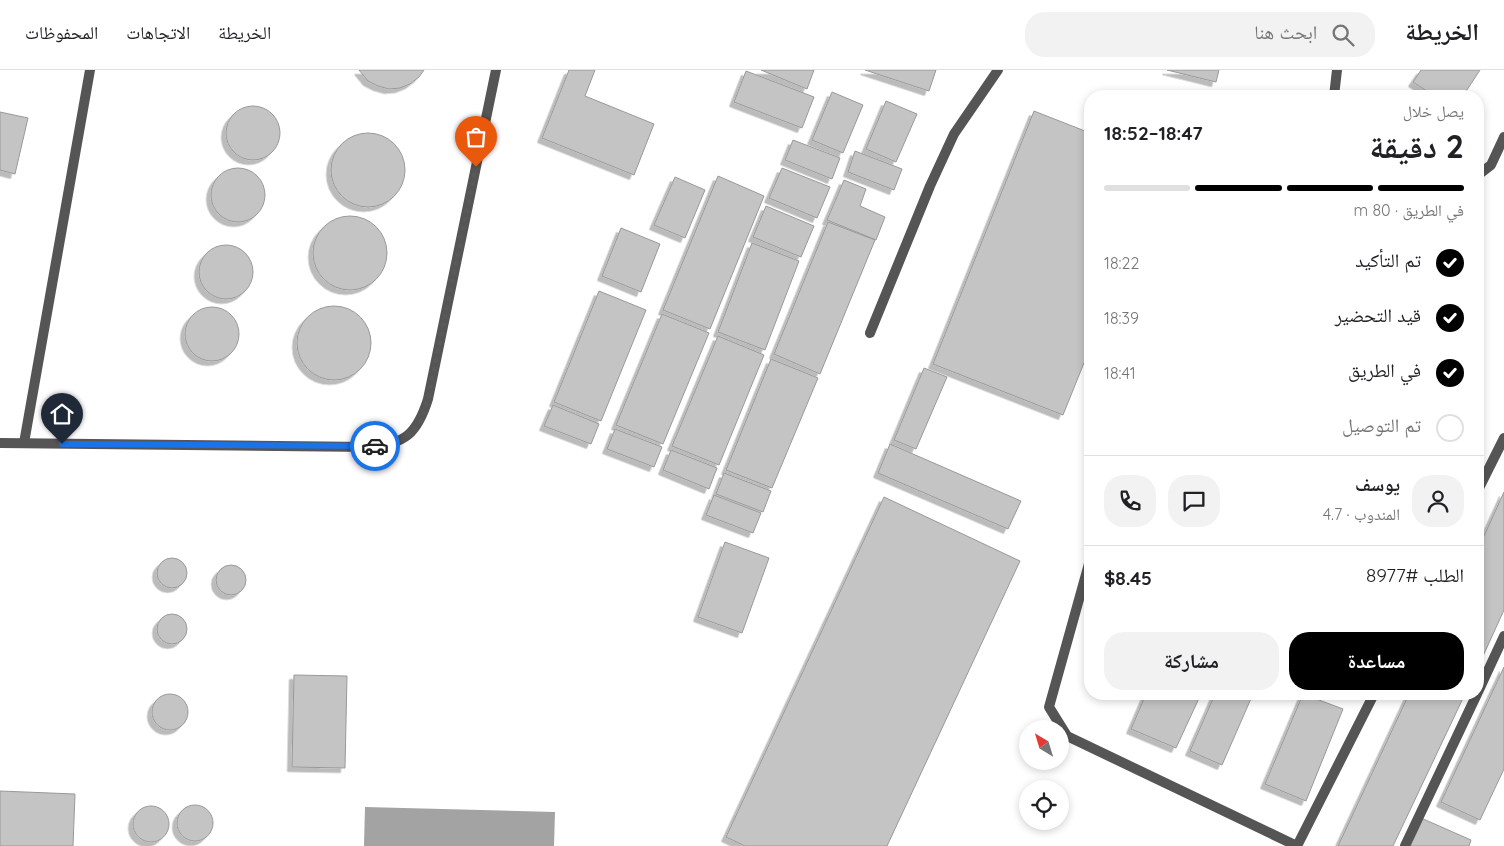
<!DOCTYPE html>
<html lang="ar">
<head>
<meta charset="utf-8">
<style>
	body { margin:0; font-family:Quicksand,"Noto Naskh Arabic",sans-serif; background:#f2f2f2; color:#202124; direction:rtl; height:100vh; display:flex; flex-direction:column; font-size:19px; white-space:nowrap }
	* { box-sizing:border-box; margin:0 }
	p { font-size:16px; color:#757577 }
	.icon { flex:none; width:28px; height:28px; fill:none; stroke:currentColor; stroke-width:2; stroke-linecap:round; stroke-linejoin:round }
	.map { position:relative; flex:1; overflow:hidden; direction:ltr }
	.drawer { position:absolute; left:1084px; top:20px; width:400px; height:610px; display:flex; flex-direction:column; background:#fff; border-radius:20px; box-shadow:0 2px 8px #0003; direction:rtl }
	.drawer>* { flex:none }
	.needle { width:32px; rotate:322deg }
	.buttons { position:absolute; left:1019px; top:650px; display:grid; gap:10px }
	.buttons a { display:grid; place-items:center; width:50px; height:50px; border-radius:50%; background:#fff; box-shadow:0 2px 8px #0003; font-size:25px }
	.pin { position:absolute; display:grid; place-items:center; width:42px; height:42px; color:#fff; margin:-51px -21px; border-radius:50% 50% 50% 0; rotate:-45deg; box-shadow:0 0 5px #0007 }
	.pin .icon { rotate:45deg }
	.courier { position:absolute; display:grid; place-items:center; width:50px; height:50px; margin:-25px; border:4px solid #1a73e8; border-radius:50%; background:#fff; color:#222; box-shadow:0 1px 6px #0007 }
	.head em { font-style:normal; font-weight:800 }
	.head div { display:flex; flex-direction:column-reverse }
	.head { display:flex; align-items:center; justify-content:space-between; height:85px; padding:0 20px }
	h1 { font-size:32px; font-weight:800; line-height:38px }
	.bar { display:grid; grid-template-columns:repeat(4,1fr); gap:8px 5px; align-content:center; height:60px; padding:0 20px }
	.bar i { height:6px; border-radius:4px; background:#e0e0e0 }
	.bar .selected { background:#000 }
	.bar p { grid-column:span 4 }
	.line { display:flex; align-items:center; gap:12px; padding:0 20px; border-top:1px solid #e0e0e0 }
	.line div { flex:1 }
	.round { display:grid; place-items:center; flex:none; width:52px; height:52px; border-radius:20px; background:#f2f2f2 }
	ol { padding:0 20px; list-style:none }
	li { display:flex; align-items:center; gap:15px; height:55px }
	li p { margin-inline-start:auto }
	li .icon { padding:5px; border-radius:50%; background:#000; color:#fff; stroke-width:4 }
	li:last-child { color:#757577 }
	li i { width:28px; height:28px; border:2px solid #e0e0e0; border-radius:50% }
	.primary-button { display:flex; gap:10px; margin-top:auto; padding:10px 20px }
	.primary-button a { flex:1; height:58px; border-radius:20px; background:#000; color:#fff; font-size:20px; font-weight:800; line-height:58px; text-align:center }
	.primary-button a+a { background:#f2f2f2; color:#202124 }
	header { display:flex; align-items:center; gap:30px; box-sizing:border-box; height:70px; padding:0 25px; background:#fff; border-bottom:1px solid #e0e0e0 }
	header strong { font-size:24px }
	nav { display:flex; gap:28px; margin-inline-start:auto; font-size:18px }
	.search { width:350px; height:45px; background:#f2f2f2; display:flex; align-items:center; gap:12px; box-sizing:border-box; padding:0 18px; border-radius:20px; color:#757577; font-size:19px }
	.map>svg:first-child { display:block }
</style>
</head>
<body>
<header>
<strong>الخريطة</strong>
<div class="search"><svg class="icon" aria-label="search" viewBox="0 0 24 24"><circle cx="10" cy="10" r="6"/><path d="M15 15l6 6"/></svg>ابحث هنا</div>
<nav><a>الخريطة</a><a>الاتجاهات</a><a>المحفوظات</a></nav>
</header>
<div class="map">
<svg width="1504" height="776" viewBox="0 0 1504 776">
	<defs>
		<filter id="shadow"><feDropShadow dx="-4.5" dy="4.5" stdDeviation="0" flood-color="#0004"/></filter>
	</defs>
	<rect width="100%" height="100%" fill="#fff"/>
	<path fill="#a3a3a3" d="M 365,737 L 555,742 L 554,776 L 364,776 Z"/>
	<g fill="#c4c4c4" stroke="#999" filter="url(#shadow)">
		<path d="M 359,0 L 424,0 L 419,7 L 410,14 L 400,18 L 389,19 L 378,16 L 368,11 Z"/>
		<path d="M 569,0 L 595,0 L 585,26 L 654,54 L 634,105 L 542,68 Z"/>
		<path d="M 761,0 L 814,0 L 807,19 Z"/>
		<path d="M 865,0 L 936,0 L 929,21 Z"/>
		<path d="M 1167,0 L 1219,0 L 1216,12 Z"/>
		<path d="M 1421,0 L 1480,0 L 1463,26 L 1434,26 L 1413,12 Z"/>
		<path d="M 746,1 L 814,27 L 802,58 L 734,32 Z"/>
		<path d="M 832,22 L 863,35 L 843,83 L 812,70 Z"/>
		<path d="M 886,31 L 917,44 L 896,92 L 866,79 Z"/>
		<circle cx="253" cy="63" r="27"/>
		<path d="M 1034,41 L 1090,63 L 1090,278 L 1063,345 L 933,294 Z"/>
		<path d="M 0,42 L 28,48 L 15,104 L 0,100 Z"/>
		<circle cx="368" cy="100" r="37"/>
		<path d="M 793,70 L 840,88 L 832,109 L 785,90 Z"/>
		<path d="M 855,81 L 902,99 L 894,120 L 848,102 Z"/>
		<circle cx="238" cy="125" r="27"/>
		<path d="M 782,98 L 830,117 L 817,148 L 769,128 Z"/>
		<path d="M 718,106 L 764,126 L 710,259 L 663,240 Z"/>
		<path d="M 675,107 L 705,120 L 685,168 L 654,155 Z"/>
		<path d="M 844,110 L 866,119 L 860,136 L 885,147 L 876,170 L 827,150 Z"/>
		<path d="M 766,136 L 814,156 L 801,187 L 753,167 Z"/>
		<circle cx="350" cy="183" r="37"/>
		<path d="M 828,152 L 875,170 L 820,304 L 774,284 Z"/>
		<path d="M 621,158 L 660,174 L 641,222 L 602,206 Z"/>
		<path d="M 752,173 L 799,191 L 765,280 L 718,262 Z"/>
		<circle cx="226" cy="202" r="27"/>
		<path d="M 599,221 L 646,240 L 601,351 L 554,332 Z"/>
		<circle cx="334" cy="273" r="37"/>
		<circle cx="212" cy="264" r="27"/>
		<path d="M 662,244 L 709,263 L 663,374 L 616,355 Z"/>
		<path d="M 718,266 L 764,285 L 719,395 L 672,376 Z"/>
		<path d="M 771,289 L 818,308 L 772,418 L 726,400 Z"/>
		<path d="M 924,298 L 947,307 L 916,379 L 894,370 Z"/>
		<path d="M 553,335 L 599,354 L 591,374 L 544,356 Z"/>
		<path d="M 615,359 L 662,377 L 654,397 L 607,379 Z"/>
		<path d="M 890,374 L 1021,431 L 1008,459 L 878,403 Z"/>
		<path d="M 671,380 L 717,398 L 709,419 L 663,400 Z"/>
		<path d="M 724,403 L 771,421 L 763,442 L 716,424 Z"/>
		<path d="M 1504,422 L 1504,540 L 1478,597 L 1478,479 Z"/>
		<path d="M 714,425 L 761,443 L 753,463 L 706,445 Z"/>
		<path d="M 884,427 L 1020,491 L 887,776 L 745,776 L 726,767 Z"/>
		<path d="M 725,472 L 769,488 L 742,563 L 698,547 Z"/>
		<circle cx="172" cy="503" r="15"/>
		<circle cx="231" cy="510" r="15"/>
		<circle cx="172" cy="559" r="15"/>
		<path d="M 1504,597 L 1504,699 L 1480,750 L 1441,732 Z"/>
		<path d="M 294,605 L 347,606 L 345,698 L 292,697 Z"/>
		<circle cx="170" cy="642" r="18"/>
		<path d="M 1146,624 L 1201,624 L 1176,678 L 1131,659 Z"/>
		<path d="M 1215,624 L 1253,624 L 1222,695 L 1190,681 Z"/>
		<path d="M 1303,624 L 1343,639 L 1306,731 L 1265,714 Z"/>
		<path d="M 1409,624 L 1465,624 L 1393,776 L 1338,776 Z"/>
		<path d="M 0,721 L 75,724 L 73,776 L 0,776 Z"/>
		<circle cx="195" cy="753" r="18"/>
		<circle cx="151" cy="754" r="18"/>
		<path d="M 1421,748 L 1471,770 L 1469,776 L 1409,776 Z"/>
	</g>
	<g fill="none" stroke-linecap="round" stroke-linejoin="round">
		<g stroke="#555" stroke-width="10">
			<path d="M 1334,26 L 1337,0"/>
			<path d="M 1478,105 L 1491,95 L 1504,67"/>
			<path d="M 870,263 L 930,116 L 954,64 L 998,0"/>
			<path d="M 0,373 L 369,377 C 405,374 417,364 428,329 L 496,0"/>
			<path d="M 24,373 L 90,0"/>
			<path d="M 1478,420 L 1504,368"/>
			<path d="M 1090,490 L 1049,637 L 1067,666 L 1297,776"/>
			<path d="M 1478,622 L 1504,566"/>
			<path d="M 1297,776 L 1374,624"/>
			<path d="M 1405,776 L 1477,624"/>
		</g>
	</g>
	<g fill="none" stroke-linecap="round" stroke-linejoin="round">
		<path stroke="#595959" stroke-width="5" stroke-dasharray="0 9" d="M 375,376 C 393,375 412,367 422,349 C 425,343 426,335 428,329 L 476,97"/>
		<path stroke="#1a73e8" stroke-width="6" d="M 62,374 L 375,376"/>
	</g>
</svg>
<div class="buttons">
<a><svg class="needle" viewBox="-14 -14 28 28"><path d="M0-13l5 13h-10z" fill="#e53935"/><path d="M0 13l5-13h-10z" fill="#757577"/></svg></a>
<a><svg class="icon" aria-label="locate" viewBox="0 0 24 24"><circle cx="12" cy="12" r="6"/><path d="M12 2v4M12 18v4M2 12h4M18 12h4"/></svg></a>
</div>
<div class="pin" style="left:476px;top:97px;background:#ea580c"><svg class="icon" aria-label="bag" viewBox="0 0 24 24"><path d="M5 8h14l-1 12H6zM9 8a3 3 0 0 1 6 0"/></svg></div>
<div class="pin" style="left:62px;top:374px;background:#1f2937"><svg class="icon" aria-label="home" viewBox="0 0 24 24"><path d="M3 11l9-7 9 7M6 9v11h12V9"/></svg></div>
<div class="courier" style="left:375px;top:376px"><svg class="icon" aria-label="car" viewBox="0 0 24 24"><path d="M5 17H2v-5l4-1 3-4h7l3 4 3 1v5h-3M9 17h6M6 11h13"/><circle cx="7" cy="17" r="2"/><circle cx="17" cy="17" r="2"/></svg></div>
<section class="drawer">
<div class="head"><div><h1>2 دقيقة</h1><p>يصل خلال</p></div><em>18:47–18:52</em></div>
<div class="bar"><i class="selected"></i><i class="selected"></i><i class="selected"></i><i></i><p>في الطريق · 80 m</p></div>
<ol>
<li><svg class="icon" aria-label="check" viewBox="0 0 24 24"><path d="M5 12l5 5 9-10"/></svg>تم التأكيد<p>18:22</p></li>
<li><svg class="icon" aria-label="check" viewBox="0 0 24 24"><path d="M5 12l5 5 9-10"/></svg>قيد التحضير<p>18:39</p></li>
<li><svg class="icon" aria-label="check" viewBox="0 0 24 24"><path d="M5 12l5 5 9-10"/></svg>في الطريق<p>18:41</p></li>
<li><i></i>تم التوصيل</li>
</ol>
<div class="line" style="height:90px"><a class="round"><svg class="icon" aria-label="person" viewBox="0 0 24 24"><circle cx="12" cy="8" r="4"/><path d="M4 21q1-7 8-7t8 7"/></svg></a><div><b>يوسف</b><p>المندوب · 4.7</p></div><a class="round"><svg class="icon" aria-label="chat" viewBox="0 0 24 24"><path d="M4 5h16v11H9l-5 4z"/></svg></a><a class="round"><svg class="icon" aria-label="phone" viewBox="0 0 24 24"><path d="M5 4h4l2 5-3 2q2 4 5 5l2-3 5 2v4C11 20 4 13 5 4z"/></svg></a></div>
<div class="line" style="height:65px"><div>الطلب #8977</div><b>$8.45</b></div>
<div class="primary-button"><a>مساعدة</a><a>مشاركة</a></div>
</section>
</div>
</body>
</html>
